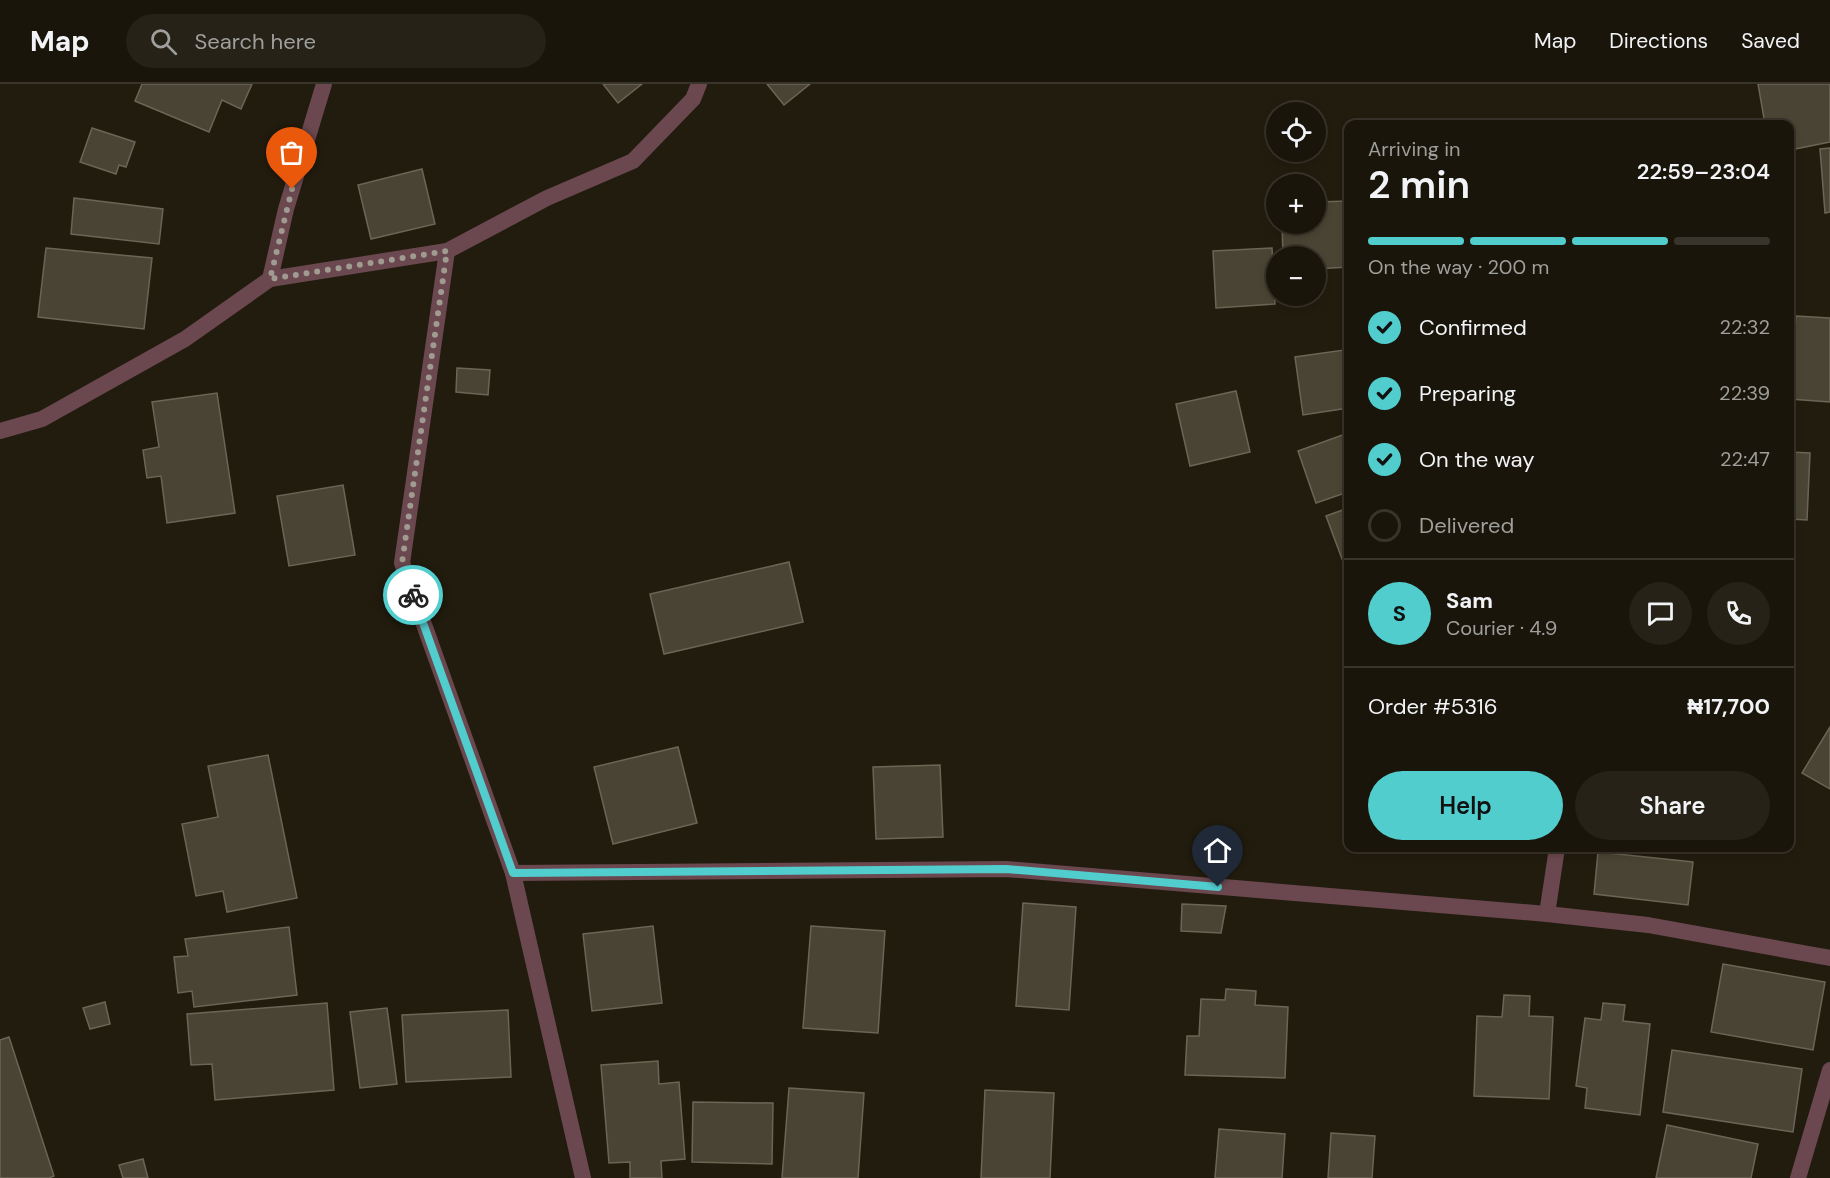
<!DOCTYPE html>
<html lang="en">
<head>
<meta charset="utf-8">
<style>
	body { margin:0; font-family:"DM Sans",sans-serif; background:#272218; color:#f1f3f6; height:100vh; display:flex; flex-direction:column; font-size:22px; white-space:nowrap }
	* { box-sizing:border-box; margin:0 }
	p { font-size:20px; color:#9f9f9c }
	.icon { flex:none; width:33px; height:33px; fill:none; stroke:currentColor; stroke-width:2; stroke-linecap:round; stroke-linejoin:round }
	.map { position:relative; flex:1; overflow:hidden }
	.side { position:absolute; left:1344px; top:36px; width:450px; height:732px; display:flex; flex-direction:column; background:#1a150a; border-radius:12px; box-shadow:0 3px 9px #0003,0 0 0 2px #38342b }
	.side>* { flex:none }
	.buttons { position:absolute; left:1266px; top:18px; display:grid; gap:12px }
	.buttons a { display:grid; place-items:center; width:60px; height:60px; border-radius:50%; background:#1a150a; box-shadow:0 3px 9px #0003,0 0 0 2px #38342b; font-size:30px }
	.pin { position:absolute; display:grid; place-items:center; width:51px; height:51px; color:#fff; margin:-62px -26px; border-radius:50% 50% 50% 0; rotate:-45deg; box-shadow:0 0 6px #0007 }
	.pin .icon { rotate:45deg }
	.courier { position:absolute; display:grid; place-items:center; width:60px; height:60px; margin:-30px; border:4px solid #52cdce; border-radius:50%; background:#fff; color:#222; box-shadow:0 2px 8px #0007 }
	.overview em { font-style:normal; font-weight:600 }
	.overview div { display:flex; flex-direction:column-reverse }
	.overview { display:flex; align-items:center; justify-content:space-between; height:102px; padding:0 24px }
	h1 { font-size:39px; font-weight:600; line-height:45px }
	.bar { display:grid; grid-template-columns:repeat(4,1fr); gap:9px 6px; align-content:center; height:72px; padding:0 24px }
	.bar i { height:8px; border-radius:4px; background:#38342b }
	.bar .selected { background:#52cdce }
	.bar p { grid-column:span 4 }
	.line { display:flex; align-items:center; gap:15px; padding:0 24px; border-top:2px solid #38342b }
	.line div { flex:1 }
	.round { display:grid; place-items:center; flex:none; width:63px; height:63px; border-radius:32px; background:#272218 }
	ol { padding:0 24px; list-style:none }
	li { display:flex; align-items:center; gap:18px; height:66px }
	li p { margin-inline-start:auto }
	li .icon { padding:6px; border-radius:50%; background:#52cdce; color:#111; stroke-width:4 }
	li:last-child { color:#9f9f9c }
	li i { width:33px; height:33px; border:3px solid #38342b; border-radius:50% }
	.cta { display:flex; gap:12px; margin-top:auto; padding:12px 24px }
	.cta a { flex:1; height:69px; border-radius:36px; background:#52cdce; color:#111; font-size:24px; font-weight:600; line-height:69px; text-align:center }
	.cta a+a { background:#272218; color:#f1f3f6 }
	header { display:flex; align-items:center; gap:36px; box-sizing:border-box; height:84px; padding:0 30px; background:#1a150a; border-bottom:2px solid #38342b }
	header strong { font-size:28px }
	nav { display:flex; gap:33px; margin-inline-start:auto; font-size:21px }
	.search { width:420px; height:54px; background:#272218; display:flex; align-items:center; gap:15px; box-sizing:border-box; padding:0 21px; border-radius:33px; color:#9f9f9c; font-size:22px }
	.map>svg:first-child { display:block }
</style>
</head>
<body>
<header>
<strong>Map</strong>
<div class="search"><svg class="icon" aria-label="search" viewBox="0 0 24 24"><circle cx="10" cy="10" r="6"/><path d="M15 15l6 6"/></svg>Search here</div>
<nav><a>Map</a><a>Directions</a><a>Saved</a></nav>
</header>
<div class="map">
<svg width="1830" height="1094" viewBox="0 0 1830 1094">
	<rect width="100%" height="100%" fill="#221c0e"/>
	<g fill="#4a4434" stroke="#6c6555" stroke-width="1.5">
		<path d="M 142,0 L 252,0 L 241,25 L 222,16 L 209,48 L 135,17 Z"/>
		<path d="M 603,0 L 642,0 L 618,19 Z"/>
		<path d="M 767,0 L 810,0 L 784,21 Z"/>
		<path d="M 1758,0 L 1830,0 L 1830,58 L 1790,66 L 1790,40 L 1765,40 Z"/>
		<path d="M 92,44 L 135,58 L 126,83 L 119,81 L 116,90 L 80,78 Z"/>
		<path d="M 1830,64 L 1830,128 L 1825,129 L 1820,65 Z"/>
		<path d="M 422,85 L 435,140 L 371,155 L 358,101 Z"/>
		<path d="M 74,114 L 163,125 L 159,160 L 71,150 Z"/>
		<path d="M 1348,117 L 1348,183 L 1316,185 L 1316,172 L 1283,172 L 1282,140 L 1316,140 L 1316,118 Z"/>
		<path d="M 46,164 L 152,174 L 144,245 L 38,233 Z"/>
		<path d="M 1272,164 L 1275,220 L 1216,224 L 1213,167 Z"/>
		<path d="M 1796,232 L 1830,234 L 1830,318 L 1790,315 Z"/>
		<path d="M 1344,266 L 1348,295 L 1348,324 L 1303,331 L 1295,273 Z"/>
		<path d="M 457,284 L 490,286 L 488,311 L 456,308 Z"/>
		<path d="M 1236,307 L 1250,368 L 1190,382 L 1176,320 Z"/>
		<path d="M 217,309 L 235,429 L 167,439 L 161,392 L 147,394 L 143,366 L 159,363 L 152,318 Z"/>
		<path d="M 1348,349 L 1348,408 L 1316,419 L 1298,367 Z"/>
		<path d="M 1790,368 L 1810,369 L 1807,436 L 1790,435 Z"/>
		<path d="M 343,401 L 355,471 L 289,482 L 277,412 Z"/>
		<path d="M 1348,424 L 1348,491 L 1326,432 Z"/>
		<path d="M 789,478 L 803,538 L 664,570 L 650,510 Z"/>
		<path d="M 1830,643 L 1830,705 L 1802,689 Z"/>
		<path d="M 678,663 L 697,739 L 613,760 L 594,683 Z"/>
		<path d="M 268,671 L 297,814 L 227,828 L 223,807 L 196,812 L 182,740 L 218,733 L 208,682 Z"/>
		<path d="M 940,681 L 943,753 L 876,755 L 873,683 Z"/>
		<path d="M 1598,768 L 1693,778 L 1688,821 L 1594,810 Z"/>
		<path d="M 1023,819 L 1076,823 L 1069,926 L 1016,922 Z"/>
		<path d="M 1182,820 L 1226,822 L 1221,849 L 1181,847 Z"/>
		<path d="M 653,842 L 662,919 L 592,927 L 583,850 Z"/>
		<path d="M 811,842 L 885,847 L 878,949 L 803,944 Z"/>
		<path d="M 289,843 L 297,911 L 194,923 L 192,907 L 178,909 L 174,873 L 188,872 L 185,855 Z"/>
		<path d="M 1723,880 L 1825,898 L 1813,966 L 1711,948 Z"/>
		<path d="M 1226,905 L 1256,907 L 1255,921 L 1288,923 L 1285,994 L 1185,991 L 1187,952 L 1199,952 L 1201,915 L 1225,916 Z"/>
		<path d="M 1504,911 L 1530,912 L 1529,932 L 1553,933 L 1549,1015 L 1474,1012 L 1477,932 L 1502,933 Z"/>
		<path d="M 105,918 L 110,940 L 90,945 L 83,924 Z"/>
		<path d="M 327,919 L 334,1006 L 215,1016 L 212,980 L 191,981 L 187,930 Z"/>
		<path d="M 1603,919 L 1625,921 L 1623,937 L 1650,940 L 1640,1031 L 1585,1024 L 1587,1004 L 1576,1002 L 1585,934 L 1601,936 Z"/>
		<path d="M 387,924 L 397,1000 L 360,1004 L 350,928 Z"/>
		<path d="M 508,926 L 511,993 L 406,998 L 402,931 Z"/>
		<path d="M 9,953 L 54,1092 L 49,1094 L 0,1094 L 0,956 Z"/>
		<path d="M 1672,966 L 1802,985 L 1793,1048 L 1663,1028 Z"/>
		<path d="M 658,977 L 659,1000 L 679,998 L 685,1075 L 661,1077 L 662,1094 L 630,1094 L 630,1078 L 609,1079 L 601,981 Z"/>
		<path d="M 789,1004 L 864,1009 L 858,1094 L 782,1094 Z"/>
		<path d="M 985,1006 L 1054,1009 L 1050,1094 L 981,1094 Z"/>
		<path d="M 693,1018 L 773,1019 L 772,1080 L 692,1078 Z"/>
		<path d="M 1667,1041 L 1758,1060 L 1751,1094 L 1656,1094 Z"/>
		<path d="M 1219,1045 L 1285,1050 L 1282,1094 L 1215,1094 Z"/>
		<path d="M 1331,1049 L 1375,1052 L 1372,1094 L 1328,1094 Z"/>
		<path d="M 143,1075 L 148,1094 L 123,1094 L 119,1081 Z"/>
	</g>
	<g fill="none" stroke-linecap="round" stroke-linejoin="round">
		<g stroke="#6b484f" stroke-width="16">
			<path d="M 447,167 L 547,114 L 633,77 L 693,15 L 699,0"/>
			<path d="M 270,195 L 286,125 L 324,0"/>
			<path d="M 0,347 L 42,335 L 185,255 L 270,195 L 447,167 L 402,479 L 513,789 L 583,1094"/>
			<path d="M 1557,764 L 1547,830 L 1648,841 L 1830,874"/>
			<path d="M 513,789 L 1006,785 L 1547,830"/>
			<path d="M 1798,1094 L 1830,986"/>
		</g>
	</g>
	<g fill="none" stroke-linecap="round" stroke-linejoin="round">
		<path stroke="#9f9b90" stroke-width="6" stroke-dasharray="0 10.8" d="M 292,105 L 270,195 L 447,167 L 402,479 L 413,511"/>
		<path stroke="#52cdce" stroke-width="8" d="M 413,511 L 513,789 L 1006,785 L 1218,803"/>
	</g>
</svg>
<div class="buttons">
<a><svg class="icon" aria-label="locate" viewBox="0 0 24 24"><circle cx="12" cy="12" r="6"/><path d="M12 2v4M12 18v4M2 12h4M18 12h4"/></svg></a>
<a>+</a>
<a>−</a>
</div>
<div class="pin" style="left:292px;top:105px;background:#ea580c"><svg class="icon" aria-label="bag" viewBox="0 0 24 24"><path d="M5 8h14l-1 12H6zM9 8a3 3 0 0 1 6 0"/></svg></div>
<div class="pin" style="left:1218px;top:803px;background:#1f2937"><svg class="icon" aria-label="home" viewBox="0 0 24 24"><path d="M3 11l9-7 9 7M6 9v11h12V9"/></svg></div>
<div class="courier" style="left:413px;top:511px"><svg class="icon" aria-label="bike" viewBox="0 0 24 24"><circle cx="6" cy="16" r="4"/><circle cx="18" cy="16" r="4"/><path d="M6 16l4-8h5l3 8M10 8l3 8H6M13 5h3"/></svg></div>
<section class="side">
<div class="overview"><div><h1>2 min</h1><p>Arriving in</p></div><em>22:59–23:04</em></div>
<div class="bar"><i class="selected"></i><i class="selected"></i><i class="selected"></i><i></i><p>On the way · 200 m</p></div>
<ol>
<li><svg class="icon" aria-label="check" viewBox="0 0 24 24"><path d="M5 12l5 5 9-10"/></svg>Confirmed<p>22:32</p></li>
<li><svg class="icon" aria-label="check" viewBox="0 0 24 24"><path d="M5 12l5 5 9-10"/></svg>Preparing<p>22:39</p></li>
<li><svg class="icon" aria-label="check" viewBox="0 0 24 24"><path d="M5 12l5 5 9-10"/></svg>On the way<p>22:47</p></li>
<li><i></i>Delivered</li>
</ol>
<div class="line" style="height:108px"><b class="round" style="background:#52cdce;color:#111">S</b><div><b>Sam</b><p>Courier · 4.9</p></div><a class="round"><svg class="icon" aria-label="chat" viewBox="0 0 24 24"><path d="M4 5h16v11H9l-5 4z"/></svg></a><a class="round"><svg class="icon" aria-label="phone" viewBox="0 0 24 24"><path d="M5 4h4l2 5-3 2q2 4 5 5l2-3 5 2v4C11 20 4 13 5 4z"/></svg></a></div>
<div class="line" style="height:78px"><div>Order #5316</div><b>₦17,700</b></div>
<div class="cta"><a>Help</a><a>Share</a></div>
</section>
</div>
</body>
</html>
